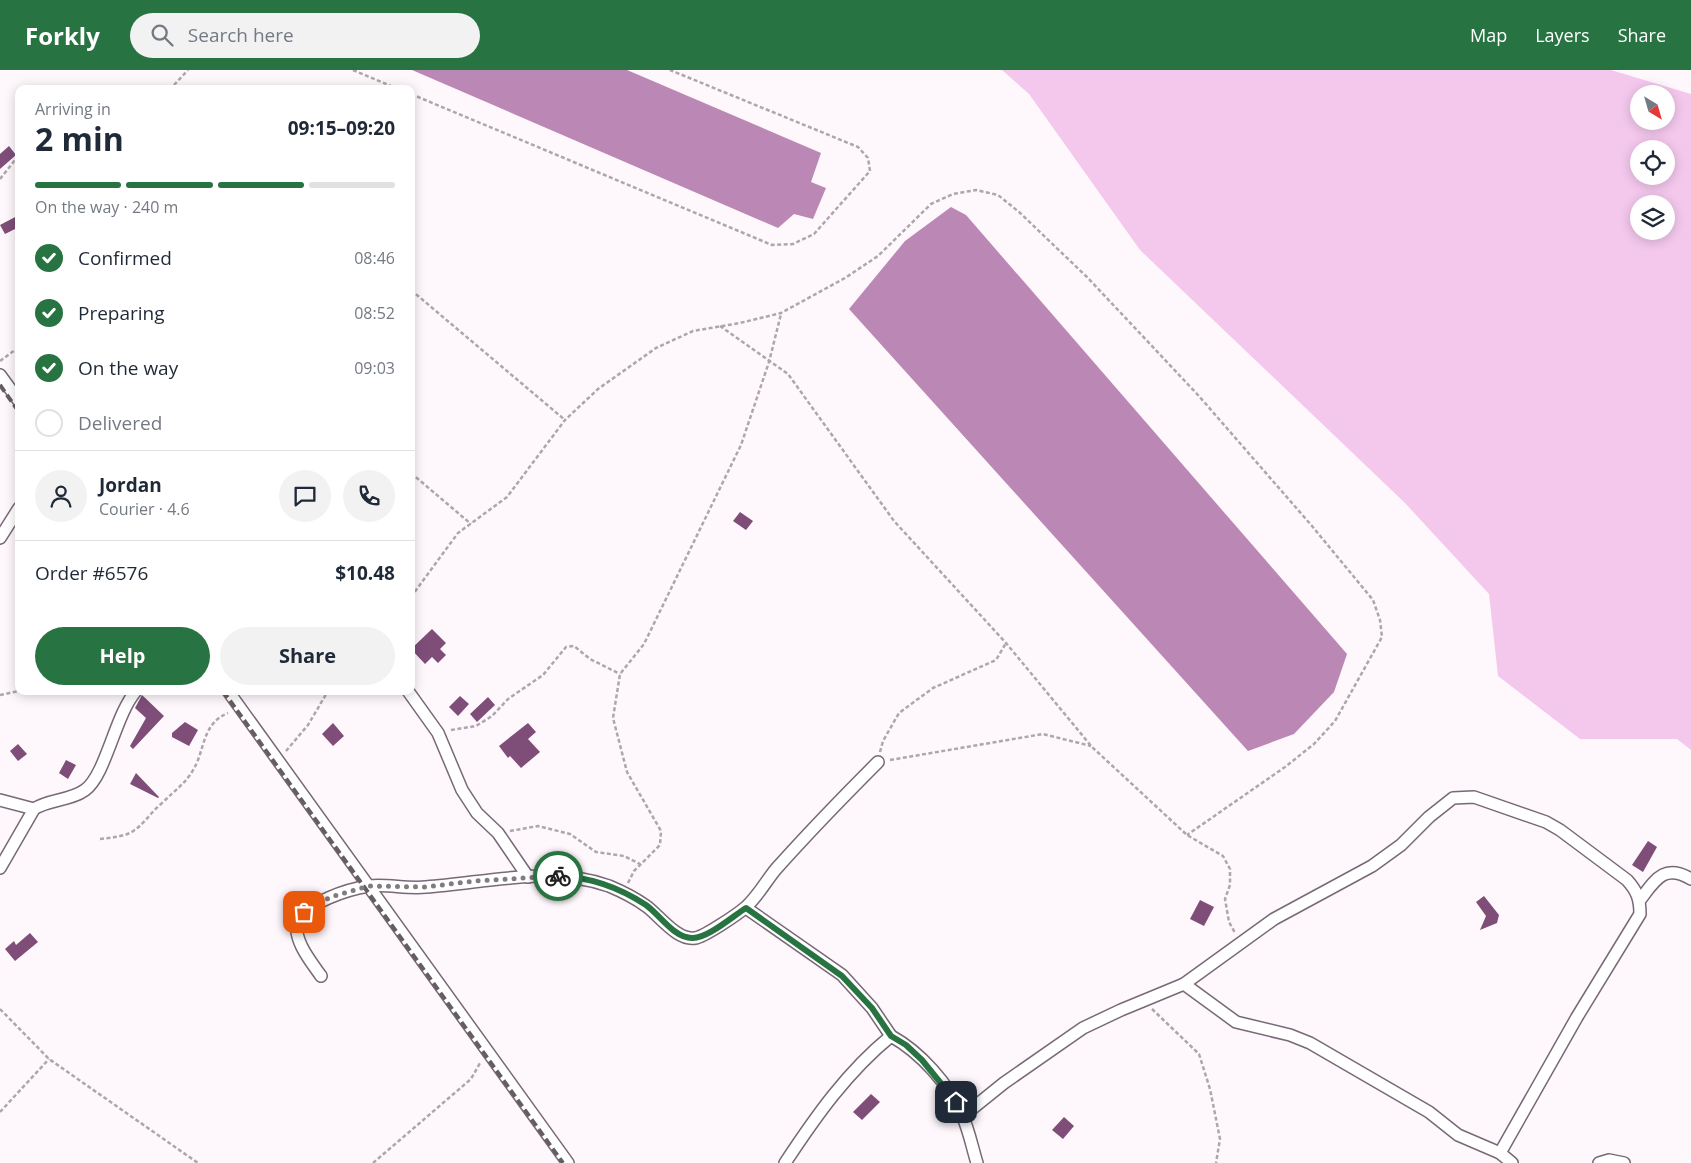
<!DOCTYPE html>
<html lang="en">
<head>
<meta charset="utf-8">
<style>
	body { margin:0; font-family:"Open Sans",sans-serif; background:#f2f2f3; color:#1f2937; height:100vh; display:flex; flex-direction:column; font-size:19px; white-space:nowrap }
	* { box-sizing:border-box; margin:0 }
	p { font-size:16px; color:#747a83 }
	.icon { flex:none; width:28px; height:28px; fill:none; stroke:currentColor; stroke-width:2; stroke-linecap:round; stroke-linejoin:round }
	.map { position:relative; flex:1; overflow:hidden }
	.drawer { position:absolute; left:15px; top:15px; width:400px; height:610px; display:flex; flex-direction:column; background:#fff; border-radius:10px; box-shadow:0 2px 12px #0003 }
	.drawer>* { flex:none }
	.needle { width:32px; rotate:143deg }
	.tools { position:absolute; left:1630px; top:15px; display:grid; gap:10px }
	.tools a { display:grid; place-items:center; width:45px; height:45px; border-radius:50%; background:#fff; box-shadow:0 2px 12px #0003; font-size:25px }
	.pin { position:absolute; display:grid; place-items:center; width:42px; height:42px; color:#fff; margin:-21px; border-radius:10px; box-shadow:0 2px 8px #0006 }
	.courier { position:absolute; display:grid; place-items:center; width:50px; height:50px; margin:-25px; border:4px solid #277341; border-radius:50%; background:#fff; color:#222; box-shadow:0 1px 6px #0007 }
	.summary em { font-style:normal; font-weight:700 }
	.summary div { display:flex; flex-direction:column-reverse }
	.summary { display:flex; align-items:center; justify-content:space-between; height:85px; padding:0 20px }
	h1 { font-size:32px; font-weight:700; line-height:38px }
	.bar { display:grid; grid-template-columns:repeat(4,1fr); gap:8px 5px; align-content:center; height:60px; padding:0 20px }
	.bar i { height:6px; border-radius:4px; background:#e0e1e3 }
	.bar .active { background:#277341 }
	.bar p { grid-column:span 4 }
	.line { display:flex; align-items:center; gap:12px; padding:0 20px; border-top:1px solid #e0e1e3 }
	.line div { flex:1 }
	.round { display:grid; place-items:center; flex:none; width:52px; height:52px; border-radius:26px; background:#f2f2f3 }
	ol { padding:0 20px; list-style:none }
	li { display:flex; align-items:center; gap:15px; height:55px }
	li p { margin-inline-start:auto }
	li .icon { padding:5px; border-radius:50%; background:#277341; color:#fff; stroke-width:4 }
	li:last-child { color:#747a83 }
	li i { width:28px; height:28px; border:2px solid #e0e1e3; border-radius:50% }
	.primary-button { display:flex; gap:10px; margin-top:auto; padding:10px 20px }
	.primary-button a { flex:1; height:58px; border-radius:30px; background:#277341; color:#fff; font-size:20px; font-weight:700; line-height:58px; text-align:center }
	.primary-button a+a { background:#f2f2f3; color:#1f2937 }
	header { display:flex; align-items:center; gap:30px; box-sizing:border-box; height:70px; padding:0 25px; background:#277341; color:#fff }
	header strong { font-size:24px }
	nav { display:flex; gap:28px; margin-inline-start:auto; font-size:18px }
	.search { width:350px; height:45px; background:#f2f2f3; display:flex; align-items:center; gap:12px; box-sizing:border-box; padding:0 18px; border-radius:28px; color:#747a83; font-size:19px }
	.map>svg:first-child { display:block }
</style>
</head>
<body>
<header>
<strong>Forkly</strong>
<div class="search"><svg class="icon" aria-label="search" viewBox="0 0 24 24"><circle cx="10" cy="10" r="6"/><path d="M15 15l6 6"/></svg>Search here</div>
<nav><a>Map</a><a>Layers</a><a>Share</a></nav>
</header>
<div class="map">
<svg width="1691" height="1093" viewBox="0 0 1691 1093">
	<rect width="100%" height="100%" fill="#fef7fc"/>
	<path fill="#f4c8ed" fill-rule="evenodd" d="M 1002,0 L 1611,0 L 1691,24 L 1691,680 L 1677,669 L 1580,669 L 1498,606 L 1489,524 L 1405,433 L 1140,180 L 1029,24 ZM 1639,24 L 1666,24 L 1666,51 L 1639,51 ZM 1639,79 L 1666,79 L 1666,106 L 1639,106 ZM 1639,134 L 1666,134 L 1666,161 L 1639,161 Z"/>
	<g fill="#bb87b4">
		<path d="M 412,0 L 627,0 L 821,83 L 811,112 L 826,118 L 813,149 L 794,144 L 778,158 Z"/>
		<path d="M 951,137 L 966,145 L 1347,584 L 1334,622 L 1294,664 L 1248,681 L 849,239 L 905,171 Z"/>
	</g>
	<g fill="#7e4e78">
		<path d="M 9,76 L 16,85 L 0,99 L 0,84 Z"/>
		<path d="M 19,145 L 19,157 L 5,164 L 0,155 Z"/>
		<path d="M 740,442 L 753,451 L 746,460 L 733,451 Z"/>
		<path d="M 432,559 L 446,573 L 440,579 L 446,585 L 438,593 L 432,587 L 425,594 L 411,579 Z"/>
		<path d="M 142,625 L 164,646 L 133,679 L 130,676 L 146,648 L 135,638 Z"/>
		<path d="M 460,626 L 469,634 L 458,646 L 449,637 Z"/>
		<path d="M 488,627 L 495,635 L 477,652 L 470,644 Z"/>
		<path d="M 185,652 L 198,660 L 189,676 L 172,667 L 172,663 Z"/>
		<path d="M 333,653 L 344,666 L 333,676 L 322,664 Z"/>
		<path d="M 528,653 L 536,662 L 528,669 L 540,682 L 521,698 L 510,686 L 508,688 L 499,676 Z"/>
		<path d="M 18,674 L 27,684 L 18,691 L 10,681 Z"/>
		<path d="M 66,690 L 76,695 L 68,709 L 59,703 Z"/>
		<path d="M 136,703 L 159,727 L 158,728 L 130,714 Z"/>
		<path d="M 1648,771 L 1657,777 L 1643,802 L 1632,795 Z"/>
		<path d="M 1484,826 L 1499,845 L 1497,853 L 1480,860 L 1486,846 L 1476,832 Z"/>
		<path d="M 1200,830 L 1214,837 L 1204,856 L 1190,849 Z"/>
		<path d="M 30,863 L 38,872 L 15,891 L 5,879 L 14,871 L 16,875 Z"/>
		<path d="M 871,1024 L 880,1032 L 862,1050 L 853,1042 Z"/>
		<path d="M 1064,1047 L 1074,1056 L 1063,1069 L 1052,1060 Z"/>
	</g>
	<g fill="none" stroke-linecap="round" stroke-linejoin="round">
		<defs>
			<g id="minor">
				<path d="M 0,305 L 19,331"/>
				<path d="M 0,468 L 19,438"/>
				<path d="M 228,621 L 568,1093"/>
				<path d="M 408,621 L 438,663 L 462,720 L 477,743 L 498,763 L 528,807"/>
				<path d="M 0,730 L 34,739"/>
				<path d="M 0,798 L 34,739 C 49,729 70,731 85,720 C 106,705 115,645 136,621"/>
				<path d="M 1640,830 C 1655,810 1664,793 1691,809"/>
				<path d="M 746,838 L 842,905 L 872,938 L 891,966"/>
				<path d="M 321,906 C 312,893 292,869 298,853 C 306,832 349,819 369,816 C 388,814 407,819 426,817 C 485,813 551,795 609,816 C 621,821 635,828 646,836 C 659,845 677,871 695,868 C 704,867 738,844 746,837 C 758,826 766,811 776,799 C 809,762 843,727 878,692"/>
				<path d="M 1184,914 L 1236,952 L 1290,965 L 1310,973 L 1429,1042 L 1458,1065 L 1500,1083 L 1512,1093"/>
				<path d="M 963,1046 L 1004,1013 L 1083,958 L 1121,940 L 1184,914 L 1274,849 L 1372,796 L 1401,775 L 1429,747 L 1453,728 L 1474,727 L 1546,752 L 1560,760 L 1627,810 C 1637,821 1640,829 1640,844 L 1577,947 L 1500,1083"/>
				<path d="M 785,1093 C 816,1046 847,1002 891,966 C 920,982 949,1014 962,1045 C 969,1060 972,1077 977,1093"/>
				<path d="M 1599,1093 L 1609,1090 L 1624,1093"/>
			</g>
		</defs>
		<use href="#minor" stroke="#776975" stroke-width="14"/>
		<g stroke="#ada7ac" stroke-width="2.5" stroke-dasharray="4 2.5" stroke-linecap="butt">
			<path d="M 353,0 L 398,19"/>
			<path d="M 174,15 L 188,0"/>
			<path d="M 411,24 L 772,175 L 793,174 L 814,164 L 870,101 L 868,88 L 858,77 L 670,0"/>
			<path d="M 0,109 L 19,85"/>
			<path d="M 411,220 L 565,350"/>
			<path d="M 720,256 L 788,304 L 894,451 L 1006,573 L 1092,677 L 1187,765 L 1223,786 L 1230,799 L 1230,815 L 1225,829 L 1229,852 L 1235,863"/>
			<path d="M 0,291 L 19,277"/>
			<path d="M 411,403 L 471,454"/>
			<path d="M 411,527 L 458,463 L 507,427 L 565,350 L 598,319 L 656,278 L 693,261 L 740,253 L 781,243 L 845,208 L 878,186 L 931,134 L 953,124 L 976,120 L 998,125 L 1019,142 L 1087,207 L 1198,325 L 1312,456 L 1373,530 L 1380,550 L 1382,567 L 1335,651 L 1314,674 L 1285,697 L 1187,765"/>
			<path d="M 0,625 L 19,621"/>
			<path d="M 451,660 L 476,656 L 492,646 L 508,629 L 543,605 L 566,577 L 574,576 L 590,589 L 620,604"/>
			<path d="M 286,681 L 308,655 L 328,621"/>
			<path d="M 880,682 L 883,671 L 899,643 L 933,618 L 996,590 L 1006,573"/>
			<path d="M 890,690 L 1043,664 L 1091,676"/>
			<path d="M 510,761 L 538,756 L 570,764 L 596,782 L 624,786 L 640,794"/>
			<path d="M 100,769 C 110,768 120,767 130,763 C 143,756 150,743 161,734 C 177,718 189,712 198,690 C 205,671 206,652 228,643"/>
			<path d="M 628,813 L 634,801 L 660,775 L 661,761 L 627,702 L 613,648 L 620,604 L 644,574 L 741,375 L 769,292 L 781,244"/>
			<path d="M 0,939 L 49,989 L 198,1093"/>
			<path d="M 1152,939 L 1199,984 L 1210,1019 L 1220,1069 L 1216,1093"/>
			<path d="M 0,1042 L 49,989"/>
			<path d="M 373,1093 L 471,1009 L 480,993"/>
		</g>
		<use href="#minor" stroke="#fff" stroke-width="11"/>
		<g stroke="#645e63" stroke-width="4" stroke-dasharray="8 4" stroke-linecap="butt">
			<path d="M 0,315 L 19,342"/>
			<path d="M 223,621 L 563,1093"/>
		</g>
	</g>
	<g fill="none" stroke-linecap="round" stroke-linejoin="round">
		<path stroke="#827c80" stroke-width="5" stroke-dasharray="0 9" d="M 304,842 L 318,833 L 334,826 L 369,816 L 425,817 L 475,811 L 558,806"/>
		<path stroke="#277341" stroke-width="6" d="M 558,806 C 589,807 620,818 646,835 C 660,845 674,868 692,868 C 707,869 733,846 746,838 L 842,906 L 872,938 L 891,966 L 906,975 L 922,990 L 956,1032"/>
	</g>
</svg>
<div class="tools">
<a><svg class="needle" viewBox="-14 -14 28 28"><path d="M0-13l5 13h-10z" fill="#e53935"/><path d="M0 13l5-13h-10z" fill="#747a83"/></svg></a>
<a><svg class="icon" aria-label="locate" viewBox="0 0 24 24"><circle cx="12" cy="12" r="6"/><path d="M12 2v4M12 18v4M2 12h4M18 12h4"/></svg></a>
<a><svg class="icon" aria-label="layers" viewBox="0 0 24 24"><path d="M12 4l9 5-9 5-9-5zM3 14l9 5 9-5"/></svg></a>
</div>
<div class="pin" style="left:304px;top:842px;background:#ea580c"><svg class="icon" aria-label="bag" viewBox="0 0 24 24"><path d="M5 8h14l-1 12H6zM9 8a3 3 0 0 1 6 0"/></svg></div>
<div class="pin" style="left:956px;top:1032px;background:#1f2937"><svg class="icon" aria-label="home" viewBox="0 0 24 24"><path d="M3 11l9-7 9 7M6 9v11h12V9"/></svg></div>
<div class="courier" style="left:558px;top:806px"><svg class="icon" aria-label="bike" viewBox="0 0 24 24"><circle cx="6" cy="16" r="4"/><circle cx="18" cy="16" r="4"/><path d="M6 16l4-8h5l3 8M10 8l3 8H6M13 5h3"/></svg></div>
<section class="drawer">
<div class="summary"><div><h1>2 min</h1><p>Arriving in</p></div><em>09:15–09:20</em></div>
<div class="bar"><i class="active"></i><i class="active"></i><i class="active"></i><i></i><p>On the way · 240 m</p></div>
<ol>
<li><svg class="icon" aria-label="check" viewBox="0 0 24 24"><path d="M5 12l5 5 9-10"/></svg>Confirmed<p>08:46</p></li>
<li><svg class="icon" aria-label="check" viewBox="0 0 24 24"><path d="M5 12l5 5 9-10"/></svg>Preparing<p>08:52</p></li>
<li><svg class="icon" aria-label="check" viewBox="0 0 24 24"><path d="M5 12l5 5 9-10"/></svg>On the way<p>09:03</p></li>
<li><i></i>Delivered</li>
</ol>
<div class="line" style="height:90px"><a class="round"><svg class="icon" aria-label="person" viewBox="0 0 24 24"><circle cx="12" cy="8" r="4"/><path d="M4 21q1-7 8-7t8 7"/></svg></a><div><b>Jordan</b><p>Courier · 4.6</p></div><a class="round"><svg class="icon" aria-label="chat" viewBox="0 0 24 24"><path d="M4 5h16v11H9l-5 4z"/></svg></a><a class="round"><svg class="icon" aria-label="phone" viewBox="0 0 24 24"><path d="M5 4h4l2 5-3 2q2 4 5 5l2-3 5 2v4C11 20 4 13 5 4z"/></svg></a></div>
<div class="line" style="height:65px"><div>Order #6576</div><b>$10.48</b></div>
<div class="primary-button"><a>Help</a><a>Share</a></div>
</section>
</div>
</body>
</html>
